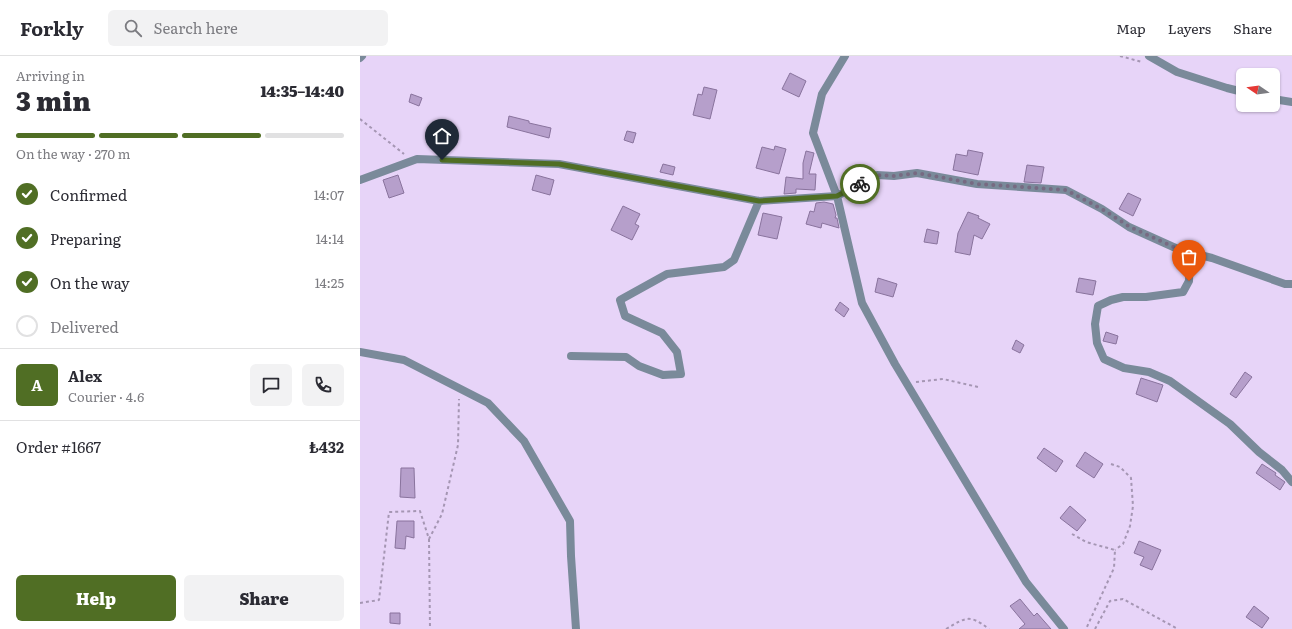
<!DOCTYPE html>
<html lang="en">
<head>
<meta charset="utf-8">
<style>
	body { margin:0; font-family:Literata,serif; background:#f2f2f3; color:#2b2b33; height:100vh; display:flex; flex-direction:column; font-size:15px; white-space:nowrap }
	* { box-sizing:border-box; margin:0 }
	p { font-size:13px; color:#7c7c81 }
	.icon { flex:none; width:22px; height:22px; fill:none; stroke:currentColor; stroke-width:2; stroke-linecap:round; stroke-linejoin:round }
	.map { position:relative; flex:1; overflow:hidden }
	.side { display:flex; flex-direction:column; background:#fff; width:360px }
	.side>* { flex:none }
	.needle { width:26px; rotate:283deg }
	.buttons { position:absolute; left:876px; top:12px; display:grid; gap:8px }
	.buttons a { display:grid; place-items:center; width:44px; height:44px; border-radius:6px; background:#fff; box-shadow:0 1px 3px #0004; font-size:20px }
	.pin { position:absolute; display:grid; place-items:center; width:34px; height:34px; color:#fff; margin:-41px -17px; border-radius:50% 50% 50% 0; rotate:-45deg; box-shadow:0 0 4px #0007 }
	.pin .icon { rotate:45deg }
	.courier { position:absolute; display:grid; place-items:center; width:40px; height:40px; margin:-20px; border:3px solid #506e24; border-radius:50%; background:#fff; color:#222; box-shadow:0 1px 5px #0007 }
	.summary em { font-style:normal; font-weight:800 }
	.summary div { display:flex; flex-direction:column-reverse }
	.summary { display:flex; align-items:center; justify-content:space-between; height:68px; padding:0 16px }
	h1 { font-size:26px; font-weight:800; line-height:30px }
	.bar { display:grid; grid-template-columns:repeat(4,1fr); gap:6px 4px; align-content:center; height:48px; padding:0 16px }
	.bar i { height:5px; border-radius:3px; background:#e1e1e2 }
	.bar .on { background:#506e24 }
	.bar p { grid-column:span 4 }
	.line { display:flex; align-items:center; gap:10px; padding:0 16px; border-top:1px solid #e1e1e2 }
	.line div { flex:1 }
	.round { display:grid; place-items:center; flex:none; width:42px; height:42px; border-radius:6px; background:#f2f2f3 }
	ol { padding:0 16px; list-style:none }
	li { display:flex; align-items:center; gap:12px; height:44px }
	li p { margin-inline-start:auto }
	li .icon { padding:4px; border-radius:50%; background:#506e24; color:#fff; stroke-width:4 }
	li:last-child { color:#7c7c81 }
	li i { width:22px; height:22px; border:2px solid #e1e1e2; border-radius:50% }
	.button { display:flex; gap:8px; margin-top:auto; padding:8px 16px }
	.button a { flex:1; height:46px; border-radius:6px; background:#506e24; color:#fff; font-size:16px; font-weight:800; line-height:46px; text-align:center }
	.button a+a { background:#f2f2f3; color:#2b2b33 }
	header { display:flex; align-items:center; gap:24px; box-sizing:border-box; height:56px; padding:0 20px; background:#fff; border-bottom:1px solid #e1e1e2 }
	header strong { font-size:19px }
	nav { display:flex; gap:22px; margin-inline-start:auto; font-size:14px }
	.search { width:280px; height:36px; background:#f2f2f3; display:flex; align-items:center; gap:10px; box-sizing:border-box; padding:0 14px; border-radius:6px; color:#7c7c81; font-size:15px }
	main { display:flex; flex:1; min-height:0 }
	.map>svg:first-child { display:block }
</style>
</head>
<body>
<header>
<strong>Forkly</strong>
<div class="search"><svg class="icon" aria-label="search" viewBox="0 0 24 24"><circle cx="10" cy="10" r="6"/><path d="M15 15l6 6"/></svg>Search here</div>
<nav><a>Map</a><a>Layers</a><a>Share</a></nav>
</header>
<main>
<section class="side">
<div class="summary"><div><h1>3 min</h1><p>Arriving in</p></div><em>14:35–14:40</em></div>
<div class="bar"><i class="on"></i><i class="on"></i><i class="on"></i><i></i><p>On the way · 270 m</p></div>
<ol>
<li><svg class="icon" aria-label="check" viewBox="0 0 24 24"><path d="M5 12l5 5 9-10"/></svg>Confirmed<p>14:07</p></li>
<li><svg class="icon" aria-label="check" viewBox="0 0 24 24"><path d="M5 12l5 5 9-10"/></svg>Preparing<p>14:14</p></li>
<li><svg class="icon" aria-label="check" viewBox="0 0 24 24"><path d="M5 12l5 5 9-10"/></svg>On the way<p>14:25</p></li>
<li><i></i>Delivered</li>
</ol>
<div class="line" style="height:72px"><b class="round" style="background:#506e24;color:#fff">A</b><div><b>Alex</b><p>Courier · 4.6</p></div><a class="round"><svg class="icon" aria-label="chat" viewBox="0 0 24 24"><path d="M4 5h16v11H9l-5 4z"/></svg></a><a class="round"><svg class="icon" aria-label="phone" viewBox="0 0 24 24"><path d="M5 4h4l2 5-3 2q2 4 5 5l2-3 5 2v4C11 20 4 13 5 4z"/></svg></a></div>
<div class="line" style="height:52px"><div>Order #1667</div><b>₺432</b></div>
<div class="button"><a>Help</a><a>Share</a></div>
</section>
<div class="map">
<svg width="932" height="573" viewBox="0 0 932 573">
	<rect width="100%" height="100%" fill="#e7d4f8"/>
	<g fill="#b69fcb" stroke="#89739d">
		<path d="M 430,17 L 446,25 L 439,41 L 422,33 Z"/>
		<path d="M 344,31 L 357,34 L 350,63 L 333,59 L 338,38 L 342,39 Z"/>
		<path d="M 51,38 L 62,42 L 59,50 L 49,46 Z"/>
		<path d="M 149,60 L 169,65 L 169,67 L 191,72 L 189,82 L 147,71 Z"/>
		<path d="M 267,75 L 276,77 L 273,87 L 264,84 Z"/>
		<path d="M 415,90 L 426,93 L 419,118 L 396,112 L 402,91 L 414,94 Z"/>
		<path d="M 608,94 L 623,97 L 618,119 L 593,114 L 596,98 L 607,100 Z"/>
		<path d="M 446,95 L 454,97 L 449,118 L 456,118 L 455,134 L 436,133 L 436,137 L 424,138 L 426,121 L 443,123 L 443,107 Z"/>
		<path d="M 303,108 L 315,111 L 313,119 L 300,116 Z"/>
		<path d="M 667,109 L 684,111 L 681,127 L 664,126 Z"/>
		<path d="M 38,119 L 44,137 L 29,142 L 23,124 Z"/>
		<path d="M 176,119 L 194,124 L 190,139 L 172,134 Z"/>
		<path d="M 768,137 L 781,143 L 773,160 L 759,153 Z"/>
		<path d="M 464,146 L 473,148 L 476,159 L 475,162 L 477,162 L 479,172 L 462,167 L 461,172 L 446,168 L 450,155 L 454,156 L 456,147 Z"/>
		<path d="M 263,150 L 280,158 L 275,168 L 279,170 L 272,184 L 251,174 Z"/>
		<path d="M 608,156 L 619,160 L 618,162 L 630,168 L 622,183 L 614,179 L 610,199 L 595,196 L 598,177 Z"/>
		<path d="M 403,157 L 422,161 L 417,183 L 398,179 Z"/>
		<path d="M 567,173 L 579,176 L 577,188 L 564,186 Z"/>
		<path d="M 518,222 L 537,228 L 533,241 L 515,236 Z"/>
		<path d="M 719,222 L 736,225 L 733,239 L 716,236 Z"/>
		<path d="M 480,246 L 489,253 L 484,261 L 475,254 Z"/>
		<path d="M 746,276 L 758,280 L 756,288 L 743,285 Z"/>
		<path d="M 656,284 L 664,289 L 660,297 L 652,293 Z"/>
		<path d="M 885,316 L 892,321 L 876,342 L 870,338 Z"/>
		<path d="M 781,322 L 803,329 L 797,346 L 776,338 Z"/>
		<path d="M 684,392 L 703,405 L 696,416 L 677,402 Z"/>
		<path d="M 725,396 L 743,408 L 734,422 L 716,410 Z"/>
		<path d="M 902,408 L 916,417 L 915,419 L 925,426 L 920,434 L 896,417 Z"/>
		<path d="M 41,412 L 54,412 L 55,442 L 40,441 Z"/>
		<path d="M 710,450 L 726,464 L 717,475 L 700,462 Z"/>
		<path d="M 37,465 L 54,465 L 54,482 L 46,480 L 45,493 L 35,492 Z"/>
		<path d="M 779,485 L 801,494 L 792,514 L 780,509 L 784,501 L 774,497 Z"/>
		<path d="M 660,543 L 674,560 L 677,557 L 691,573 L 659,573 L 665,568 L 650,550 Z"/>
		<path d="M 894,550 L 909,562 L 902,572 L 886,561 Z"/>
		<path d="M 30,557 L 40,557 L 40,568 L 30,567 Z"/>
	</g>
	<g fill="none" stroke-linecap="round" stroke-linejoin="round">
		<g stroke="#a596b3" stroke-width="2" stroke-dasharray="3 3" stroke-linecap="butt">
			<path d="M 760,0 L 782,6"/>
			<path d="M 0,63 L 44,98"/>
			<path d="M 556,326 L 583,323 L 618,331"/>
			<path d="M 751,408 L 760,411 L 771,422 L 773,450 L 770,470 L 763,488 L 755,494"/>
			<path d="M 712,478 L 726,486 L 755,494 L 754,512 L 726,573"/>
			<path d="M 69,483 L 70,573"/>
			<path d="M 0,547 L 19,544 L 29,456 L 60,455 L 69,483 L 82,458 L 98,389 L 99,343"/>
			<path d="M 586,573 C 607,561 609,558 629,573"/>
			<path d="M 735,573 L 750,545 L 763,543 L 818,573"/>
		</g>
		<g stroke="#7a8a9a" stroke-width="8">
			<path d="M 485,0 L 462,38 L 453,77 L 477,140 L 502,247 L 535,308 L 666,526 L 704,573"/>
			<path d="M 0,2 L 2,0"/>
			<path d="M 0,124 L 57,103 L 199,108 L 399,145 L 477,140 L 517,119 L 534,120 L 557,117 L 617,128 L 706,134 L 742,153 L 769,171 L 820,194 L 852,202 L 925,228 L 932,228"/>
			<path d="M 830,197 L 829,225 L 823,236 L 786,241 L 763,241 L 751,244 L 738,250 L 735,268 L 737,287 L 744,303 L 764,312 L 789,316 L 810,325 L 870,368 L 899,396 L 922,414 L 932,426"/>
			<path d="M 0,296 L 44,304 L 128,347 L 164,385 L 210,465 L 211,500 L 216,573"/>
			<path d="M 211,300 L 266,301 L 279,310 L 303,319 L 321,318 L 317,296 L 302,277 L 265,260 L 260,244 L 307,218 L 364,211 L 374,204 L 399,145"/>
		</g>
		<g stroke="#7a8a9a" stroke-width="8">
			<path d="M 789,0 L 817,16 L 867,32 L 883,36"/>
			<path d="M 913,43 L 932,46"/>
		</g>
	</g>
	<g fill="none" stroke-linecap="round" stroke-linejoin="round">
		<path stroke="#776a82" stroke-width="4" stroke-dasharray="0 7.2" d="M 500,128 L 517,119 L 534,120 L 557,117 L 617,128 L 706,134 L 742,153 L 770,171 L 820,194 L 830,197 L 829,225"/>
		<path stroke="#506e24" stroke-width="5" d="M 82,104 L 199,108 L 399,145 L 477,140 L 500,128"/>
	</g>
</svg>
<div class="buttons">
<a><svg class="needle" viewBox="-14 -14 28 28"><path d="M0-13l5 13h-10z" fill="#e53935"/><path d="M0 13l5-13h-10z" fill="#7c7c81"/></svg></a>
</div>
<div class="pin" style="left:829px;top:225px;background:#ea580c"><svg class="icon" aria-label="bag" viewBox="0 0 24 24"><path d="M5 8h14l-1 12H6zM9 8a3 3 0 0 1 6 0"/></svg></div>
<div class="pin" style="left:82px;top:104px;background:#1f2937"><svg class="icon" aria-label="home" viewBox="0 0 24 24"><path d="M3 11l9-7 9 7M6 9v11h12V9"/></svg></div>
<div class="courier" style="left:500px;top:128px"><svg class="icon" aria-label="bike" viewBox="0 0 24 24"><circle cx="6" cy="16" r="4"/><circle cx="18" cy="16" r="4"/><path d="M6 16l4-8h5l3 8M10 8l3 8H6M13 5h3"/></svg></div>
</div>
</main>
</body>
</html>
